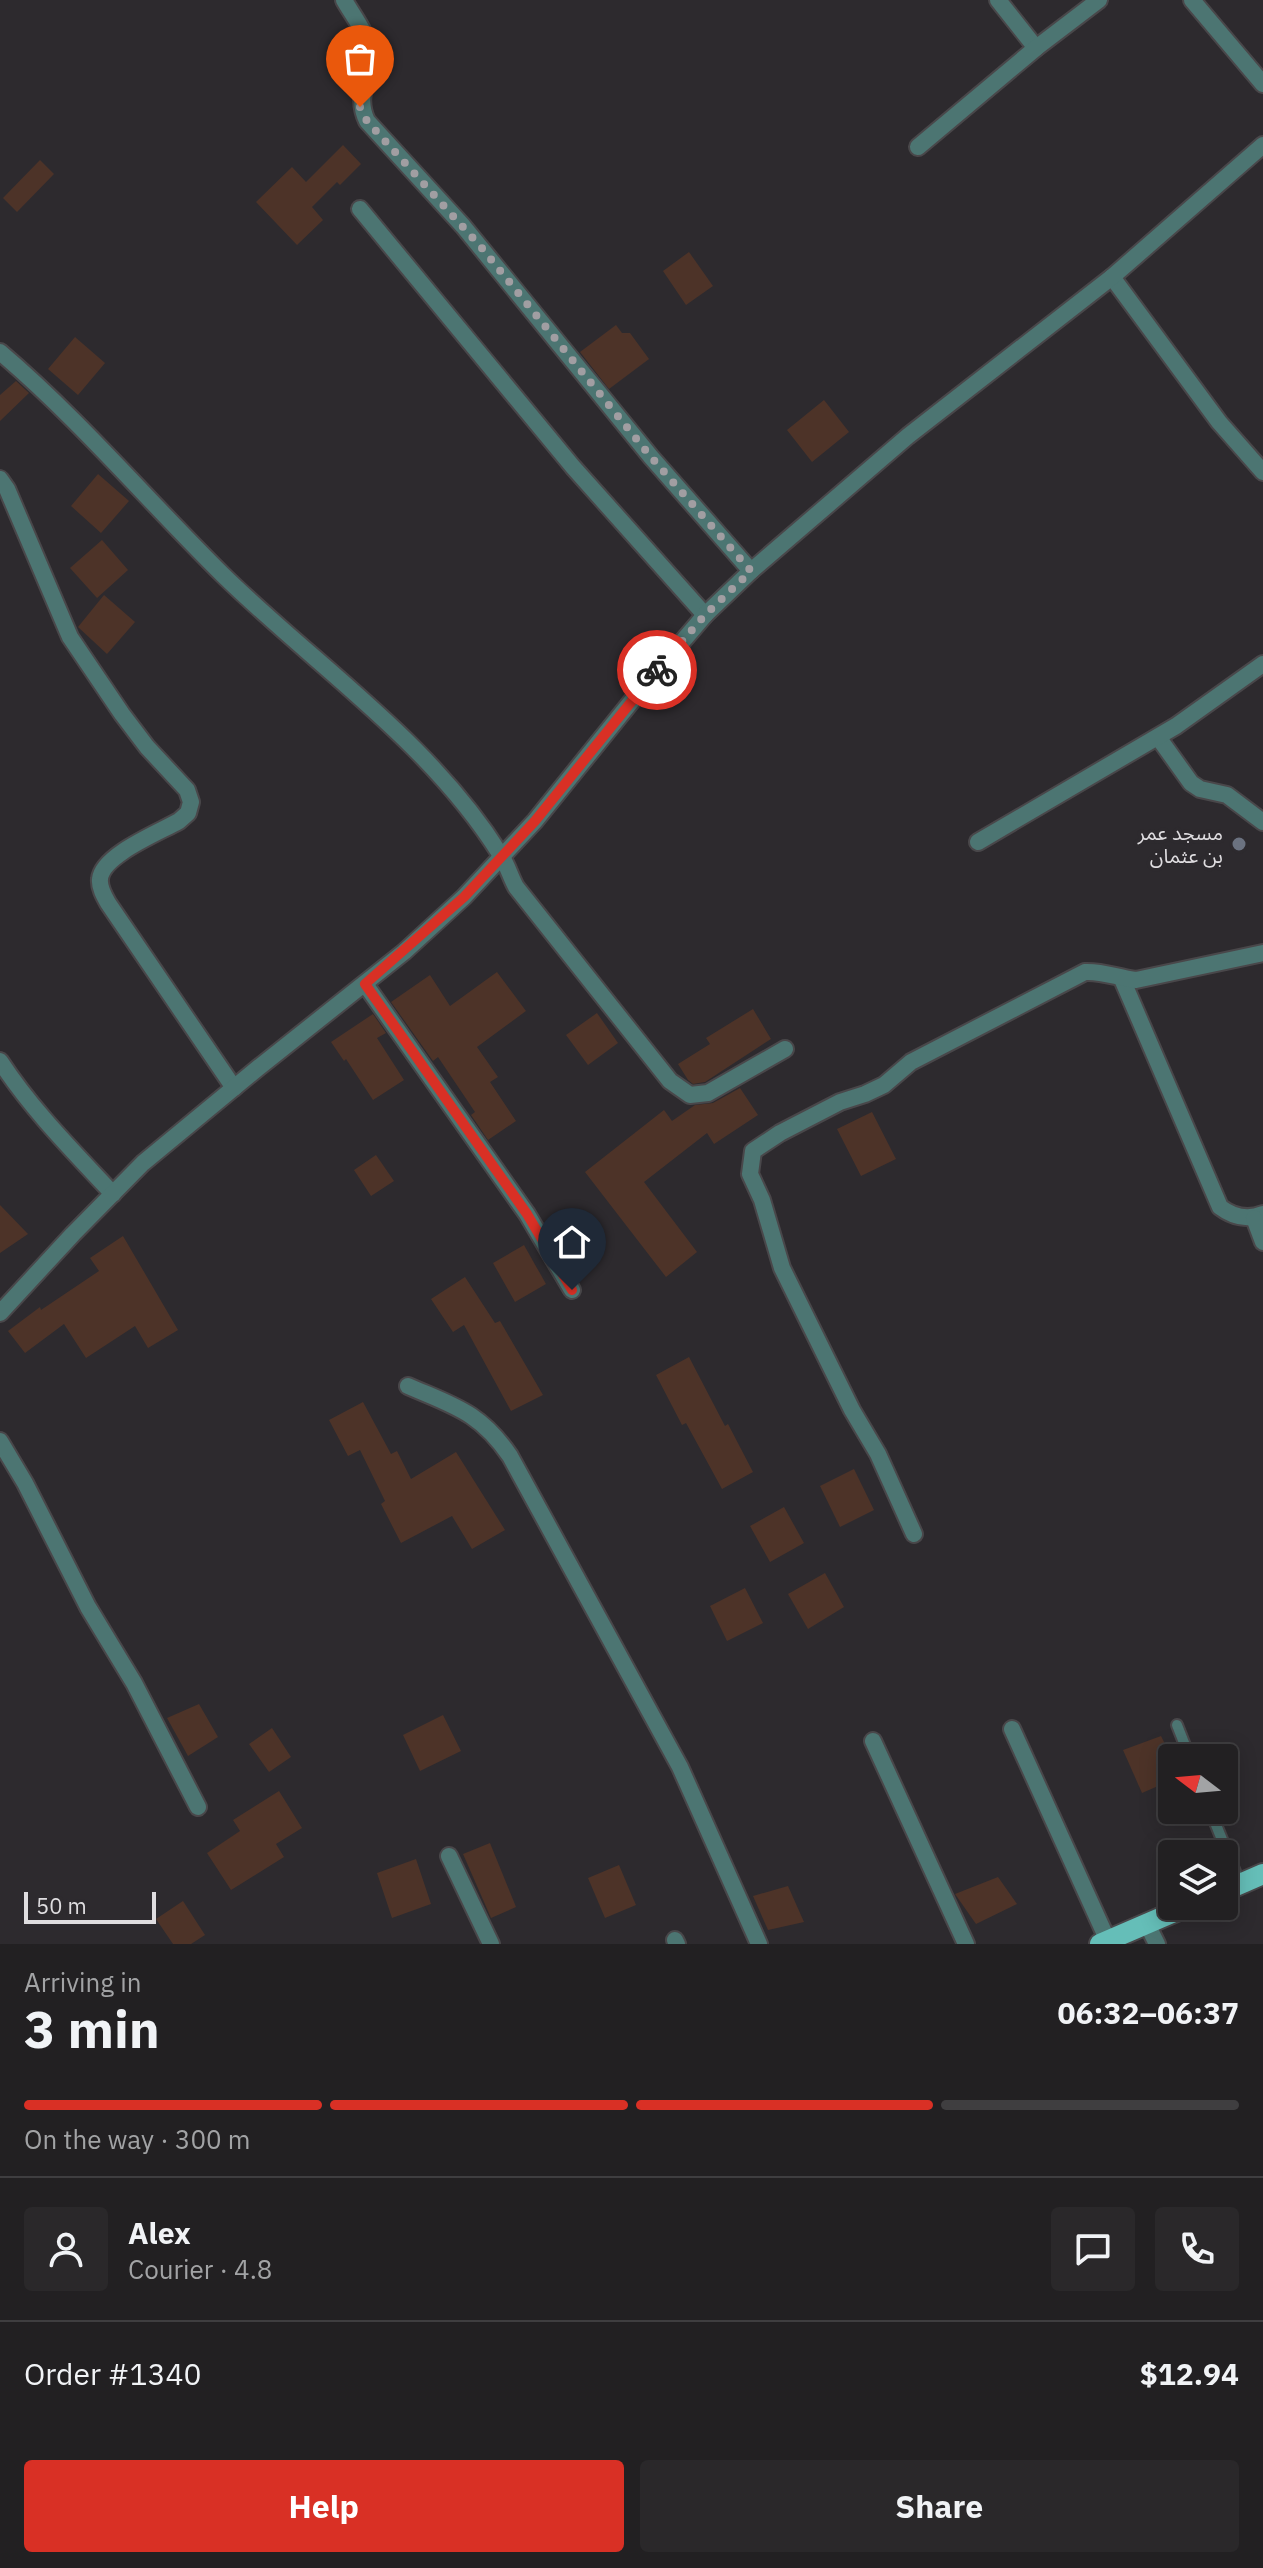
<!DOCTYPE html>
<html lang="en">
<head>
<meta charset="utf-8">
<style>
	body { margin:0; font-family:"IBM Plex Sans","Noto Sans Arabic",sans-serif; background:#2a282a; color:#f1f3f6; height:100vh; display:flex; flex-direction:column; font-size:30px; white-space:nowrap }
	* { box-sizing:border-box; margin:0 }
	p { font-size:26px; color:#a2a3a5 }
	.icon { flex:none; width:44px; height:44px; fill:none; stroke:currentColor; stroke-width:2; stroke-linecap:round; stroke-linejoin:round }
	.map { position:relative; height:1944px; overflow:hidden }
	.panel { display:flex; flex-direction:column; background:#222022; flex:1 }
	.panel>* { flex:none }
	.needle { width:52px; rotate:286deg }
	.tools { position:absolute; left:1158px; top:1744px; display:grid; gap:16px }
	.tools a { display:grid; place-items:center; width:80px; height:80px; border-radius:8px; background:#222022; box-shadow:0 4px 20px #0003,0 0 0 2px #3f3e40; font-size:40px }
	.scale { position:absolute; left:24px; bottom:20px; width:132px; box-sizing:border-box; padding-left:8px; border:4px solid #dfdde0; border-top:0; font-size:22px; line-height:28px; white-space:nowrap; color:#dfdde0; -webkit-text-stroke:6px #2d2a2e; paint-order:stroke }
	.pin { position:absolute; display:grid; place-items:center; width:68px; height:68px; color:#fff; margin:-82px -34px; border-radius:50% 50% 50% 0; rotate:-45deg; box-shadow:0 0 8px #0007 }
	.pin .icon { rotate:45deg }
	.courier { position:absolute; display:grid; place-items:center; width:80px; height:80px; margin:-40px; border:6px solid #d93025; border-radius:50%; background:#fff; color:#222; box-shadow:0 2px 10px #0007 }
	.head em { font-style:normal; font-weight:700 }
	.head div { display:flex; flex-direction:column-reverse }
	.head { display:flex; align-items:center; justify-content:space-between; height:136px; padding:0 24px }
	h1 { font-size:52px; font-weight:700; line-height:60px }
	.bar { display:grid; grid-template-columns:repeat(4,1fr); gap:12px 8px; align-content:center; height:96px; padding:0 24px }
	.bar i { height:10px; border-radius:6px; background:#3f3e40 }
	.bar .active { background:#d93025 }
	.bar p { grid-column:span 4 }
	.line { display:flex; align-items:center; gap:20px; padding:0 24px; border-top:2px solid #3f3e40 }
	.line div { flex:1 }
	.round { display:grid; place-items:center; flex:none; width:84px; height:84px; border-radius:8px; background:#2a282a }
	.cta { display:flex; gap:16px; margin-top:auto; padding:16px 24px }
	.cta a { flex:1; height:92px; border-radius:8px; background:#d93025; color:#fff; font-size:32px; font-weight:700; line-height:92px; text-align:center }
	.cta a+a { background:#2a282a; color:#f1f3f6 }
	.map>svg:first-child { display:block }
</style>
</head>
<body>
<div class="map">
<svg width="1263" height="1944" viewBox="0 0 1263 1944">
	<rect width="100%" height="100%" fill="#2d2a2e"/>
	<g fill="#4d3328">
		<path d="M 343,145 L 361,164 L 340,185 L 337,182 L 312,207 L 323,220 L 297,245 L 256,202 L 292,167 L 306,182 Z"/>
		<path d="M 40,160 L 54,174 L 17,212 L 3,198 Z"/>
		<path d="M 689,252 L 713,286 L 686,305 L 663,271 Z"/>
		<path d="M 616,325 L 622,333 L 630,333 L 649,359 L 609,389 L 580,352 Z"/>
		<path d="M 75,337 L 105,363 L 78,395 L 48,369 Z"/>
		<path d="M 16,381 L 29,393 L 0,421 L 0,395 Z"/>
		<path d="M 824,400 L 849,432 L 812,462 L 787,430 Z"/>
		<path d="M 98,474 L 129,501 L 101,533 L 71,506 Z"/>
		<path d="M 102,540 L 128,570 L 97,598 L 70,568 Z"/>
		<path d="M 104,595 L 135,622 L 107,654 L 78,627 Z"/>
		<path d="M 497,972 L 526,1011 L 477,1047 L 498,1077 L 490,1082 L 516,1121 L 488,1140 L 471,1115 L 475,1112 L 438,1057 L 433,1061 L 391,1002 L 430,975 L 450,1006 Z"/>
		<path d="M 753,1009 L 771,1039 L 705,1082 L 693,1084 L 688,1080 L 678,1064 L 710,1044 L 706,1038 Z"/>
		<path d="M 597,1013 L 618,1043 L 588,1065 L 566,1035 Z"/>
		<path d="M 373,1014 L 386,1033 L 377,1038 L 404,1080 L 373,1100 L 346,1059 L 344,1061 L 331,1042 Z"/>
		<path d="M 740,1088 L 758,1115 L 714,1144 L 707,1133 L 644,1182 L 697,1252 L 666,1277 L 585,1172 L 664,1110 L 672,1121 L 695,1105 L 713,1103 Z"/>
		<path d="M 872,1112 L 896,1159 L 861,1176 L 837,1129 Z"/>
		<path d="M 376,1155 L 394,1181 L 371,1196 L 354,1170 Z"/>
		<path d="M 0,1205 L 28,1234 L 0,1253 Z"/>
		<path d="M 123,1236 L 178,1330 L 148,1348 L 135,1326 L 86,1358 L 64,1324 L 25,1353 L 8,1331 L 40,1307 L 41,1310 L 99,1271 L 90,1258 Z"/>
		<path d="M 524,1245 L 546,1284 L 515,1302 L 493,1263 Z"/>
		<path d="M 465,1277 L 495,1323 L 500,1321 L 543,1395 L 511,1411 L 464,1325 L 453,1332 L 431,1299 Z"/>
		<path d="M 689,1357 L 725,1426 L 728,1424 L 753,1472 L 722,1489 L 686,1423 L 682,1425 L 656,1375 Z"/>
		<path d="M 363,1402 L 391,1454 L 397,1451 L 411,1479 L 456,1452 L 505,1530 L 472,1549 L 452,1516 L 401,1543 L 381,1504 L 385,1501 L 360,1450 L 348,1456 L 329,1420 Z"/>
		<path d="M 854,1469 L 874,1510 L 840,1527 L 820,1486 Z"/>
		<path d="M 784,1507 L 804,1543 L 770,1562 L 750,1526 Z"/>
		<path d="M 825,1573 L 844,1607 L 808,1629 L 788,1594 Z"/>
		<path d="M 745,1588 L 763,1623 L 727,1641 L 710,1606 Z"/>
		<path d="M 199,1704 L 218,1737 L 188,1756 L 167,1718 Z"/>
		<path d="M 443,1715 L 461,1751 L 420,1771 L 403,1735 Z"/>
		<path d="M 272,1728 L 291,1757 L 269,1772 L 249,1744 Z"/>
		<path d="M 1161,1736 L 1172,1758 L 1172,1780 L 1142,1793 L 1123,1750 Z"/>
		<path d="M 279,1791 L 302,1828 L 276,1844 L 284,1857 L 231,1890 L 207,1853 L 240,1831 L 233,1820 Z"/>
		<path d="M 490,1843 L 516,1907 L 491,1918 L 463,1854 Z"/>
		<path d="M 416,1859 L 431,1904 L 392,1918 L 377,1873 Z"/>
		<path d="M 619,1865 L 636,1905 L 605,1918 L 588,1878 Z"/>
		<path d="M 998,1877 L 1017,1904 L 976,1924 L 955,1894 Z"/>
		<path d="M 788,1886 L 804,1922 L 768,1930 L 753,1896 Z"/>
		<path d="M 183,1901 L 205,1935 L 191,1944 L 173,1944 L 156,1919 Z"/>
	</g>
	<g fill="none" stroke-linecap="round" stroke-linejoin="round">
		<defs>
			<g id="lane">
				<path d="M 1177,1725 L 1190,1758"/>
				<path d="M 1210,1810 L 1240,1884"/>
			</g>
			<g id="street">
				<path d="M 344,0 C 353,16 368,34 369,52 C 372,79 354,93 367,121 L 463,226 L 651,457 L 751,571"/>
				<path d="M 998,0 L 1036,48"/>
				<path d="M 1192,0 L 1263,84"/>
				<path d="M 918,147 L 1036,48 L 1099,0"/>
				<path d="M 360,209 L 573,467 L 705,615"/>
				<path d="M 1112,277 L 1219,422 L 1263,472"/>
				<path d="M 0,352 C 79,419 149,502 223,575 C 316,666 430,742 500,854 C 507,864 510,876 516,887 L 670,1081 L 690,1095 L 708,1093 L 785,1049"/>
				<path d="M 0,479 L 7,489 L 70,637 L 122,714 L 147,747 L 187,790 L 191,802 L 188,813 L 179,821 C 160,832 102,855 100,879 C 99,887 104,896 108,903 L 234,1088"/>
				<path d="M 1158,737 L 1191,783 L 1200,789 L 1227,795 L 1263,822"/>
				<path d="M 978,842 L 1176,726 L 1263,664"/>
				<path d="M 1122,979 L 1220,1207 C 1233,1217 1248,1220 1263,1214"/>
				<path d="M 365,984 L 527,1214 L 572,1290"/>
				<path d="M 0,1061 C 32,1110 73,1151 113,1194"/>
				<path d="M 1254,1218 L 1263,1242"/>
				<path d="M 0,1313 L 73,1234 L 143,1163 L 258,1068 L 404,952 L 464,897 L 535,821 L 635,697 L 705,615 L 751,571 L 908,436 L 1112,277 L 1263,145"/>
				<path d="M 408,1386 C 454,1406 480,1412 510,1456 L 680,1767 L 759,1944"/>
				<path d="M 0,1441 L 25,1483 L 88,1607 L 134,1683 L 198,1807"/>
				<path d="M 914,1534 L 878,1454 L 852,1410 L 782,1268 L 762,1200 L 750,1174 L 753,1151 L 780,1133 L 840,1102 L 865,1094 L 884,1085 L 911,1062 L 1085,972 C 1103,971 1118,978 1136,980 L 1263,953"/>
				<path d="M 1012,1729 L 1108,1941"/>
				<path d="M 873,1741 L 966,1944"/>
				<path d="M 449,1856 L 491,1944"/>
				<path d="M 1147,1924 L 1157,1944"/>
				<path d="M 675,1940 L 677,1944"/>
			</g>
			<g id="primary">
				<path d="M 1224,1891 L 1263,1874"/>
				<path d="M 1100,1944 L 1188,1906"/>
			</g>
		</defs>
		<use href="#lane" stroke="#49474a" stroke-width="14"/>
		<use href="#street" stroke="#49474a" stroke-width="20"/>
		<use href="#primary" stroke="#49474a" stroke-width="24"/>
		<use href="#lane" stroke="#4c7572" stroke-width="10"/>
		<use href="#street" stroke="#4c7572" stroke-width="16"/>
		<use href="#primary" stroke="#65beb8" stroke-width="20"/>
	</g>
	<g fill="none" stroke-linecap="round" stroke-linejoin="round">
		<path stroke="#a19ea2" stroke-width="8" stroke-dasharray="0 14.4" d="M 360,107 L 367,121 L 481,247 L 651,457 L 751,571 L 705,615 L 657,670"/>
		<path stroke="#d93025" stroke-width="10" d="M 572,1290 L 527,1214 L 365,984 L 464,897 L 535,821 L 657,670"/>
	</g>
	<circle fill="#6b7280" stroke="#2d2a2e" stroke-width="3" cx="1239" cy="844" r="8"/>
	<g text-anchor="middle" dominant-baseline="central" stroke-width="7" stroke-linejoin="round" paint-order="stroke">
		<g font-size="20" fill="#dfdde0" stroke="#2d2a2e" text-anchor="end">
			<text x="1223" y="832">مسجد عمر<tspan x="1223" dy="23">بن عثمان</tspan></text>
		</g>
	</g>
</svg>
<div class="tools">
<a><svg class="needle" viewBox="-14 -14 28 28"><path d="M0-13l5 13h-10z" fill="#e53935"/><path d="M0 13l5-13h-10z" fill="#a2a3a5"/></svg></a>
<a><svg class="icon" aria-label="layers" viewBox="0 0 24 24"><path d="M12 4l9 5-9 5-9-5zM3 14l9 5 9-5"/></svg></a>
</div>
<div class="scale">50 m</div>
<div class="pin" style="left:360px;top:107px;background:#ea580c"><svg class="icon" aria-label="bag" viewBox="0 0 24 24"><path d="M5 8h14l-1 12H6zM9 8a3 3 0 0 1 6 0"/></svg></div>
<div class="pin" style="left:572px;top:1290px;background:#1f2937"><svg class="icon" aria-label="home" viewBox="0 0 24 24"><path d="M3 11l9-7 9 7M6 9v11h12V9"/></svg></div>
<div class="courier" style="left:657px;top:670px"><svg class="icon" aria-label="bike" viewBox="0 0 24 24"><circle cx="6" cy="16" r="4"/><circle cx="18" cy="16" r="4"/><path d="M6 16l4-8h5l3 8M10 8l3 8H6M13 5h3"/></svg></div>
</div>
<section class="panel">
<div class="head"><div><h1>3 min</h1><p>Arriving in</p></div><em>06:32–06:37</em></div>
<div class="bar"><i class="active"></i><i class="active"></i><i class="active"></i><i></i><p>On the way · 300 m</p></div>
<div class="line" style="height:144px"><a class="round"><svg class="icon" aria-label="person" viewBox="0 0 24 24"><circle cx="12" cy="8" r="4"/><path d="M4 21q1-7 8-7t8 7"/></svg></a><div><b>Alex</b><p>Courier · 4.8</p></div><a class="round"><svg class="icon" aria-label="chat" viewBox="0 0 24 24"><path d="M4 5h16v11H9l-5 4z"/></svg></a><a class="round"><svg class="icon" aria-label="phone" viewBox="0 0 24 24"><path d="M5 4h4l2 5-3 2q2 4 5 5l2-3 5 2v4C11 20 4 13 5 4z"/></svg></a></div>
<div class="line" style="height:104px"><div>Order #1340</div><b>$12.94</b></div>
<div class="cta"><a>Help</a><a>Share</a></div>
</section>
</body>
</html>
